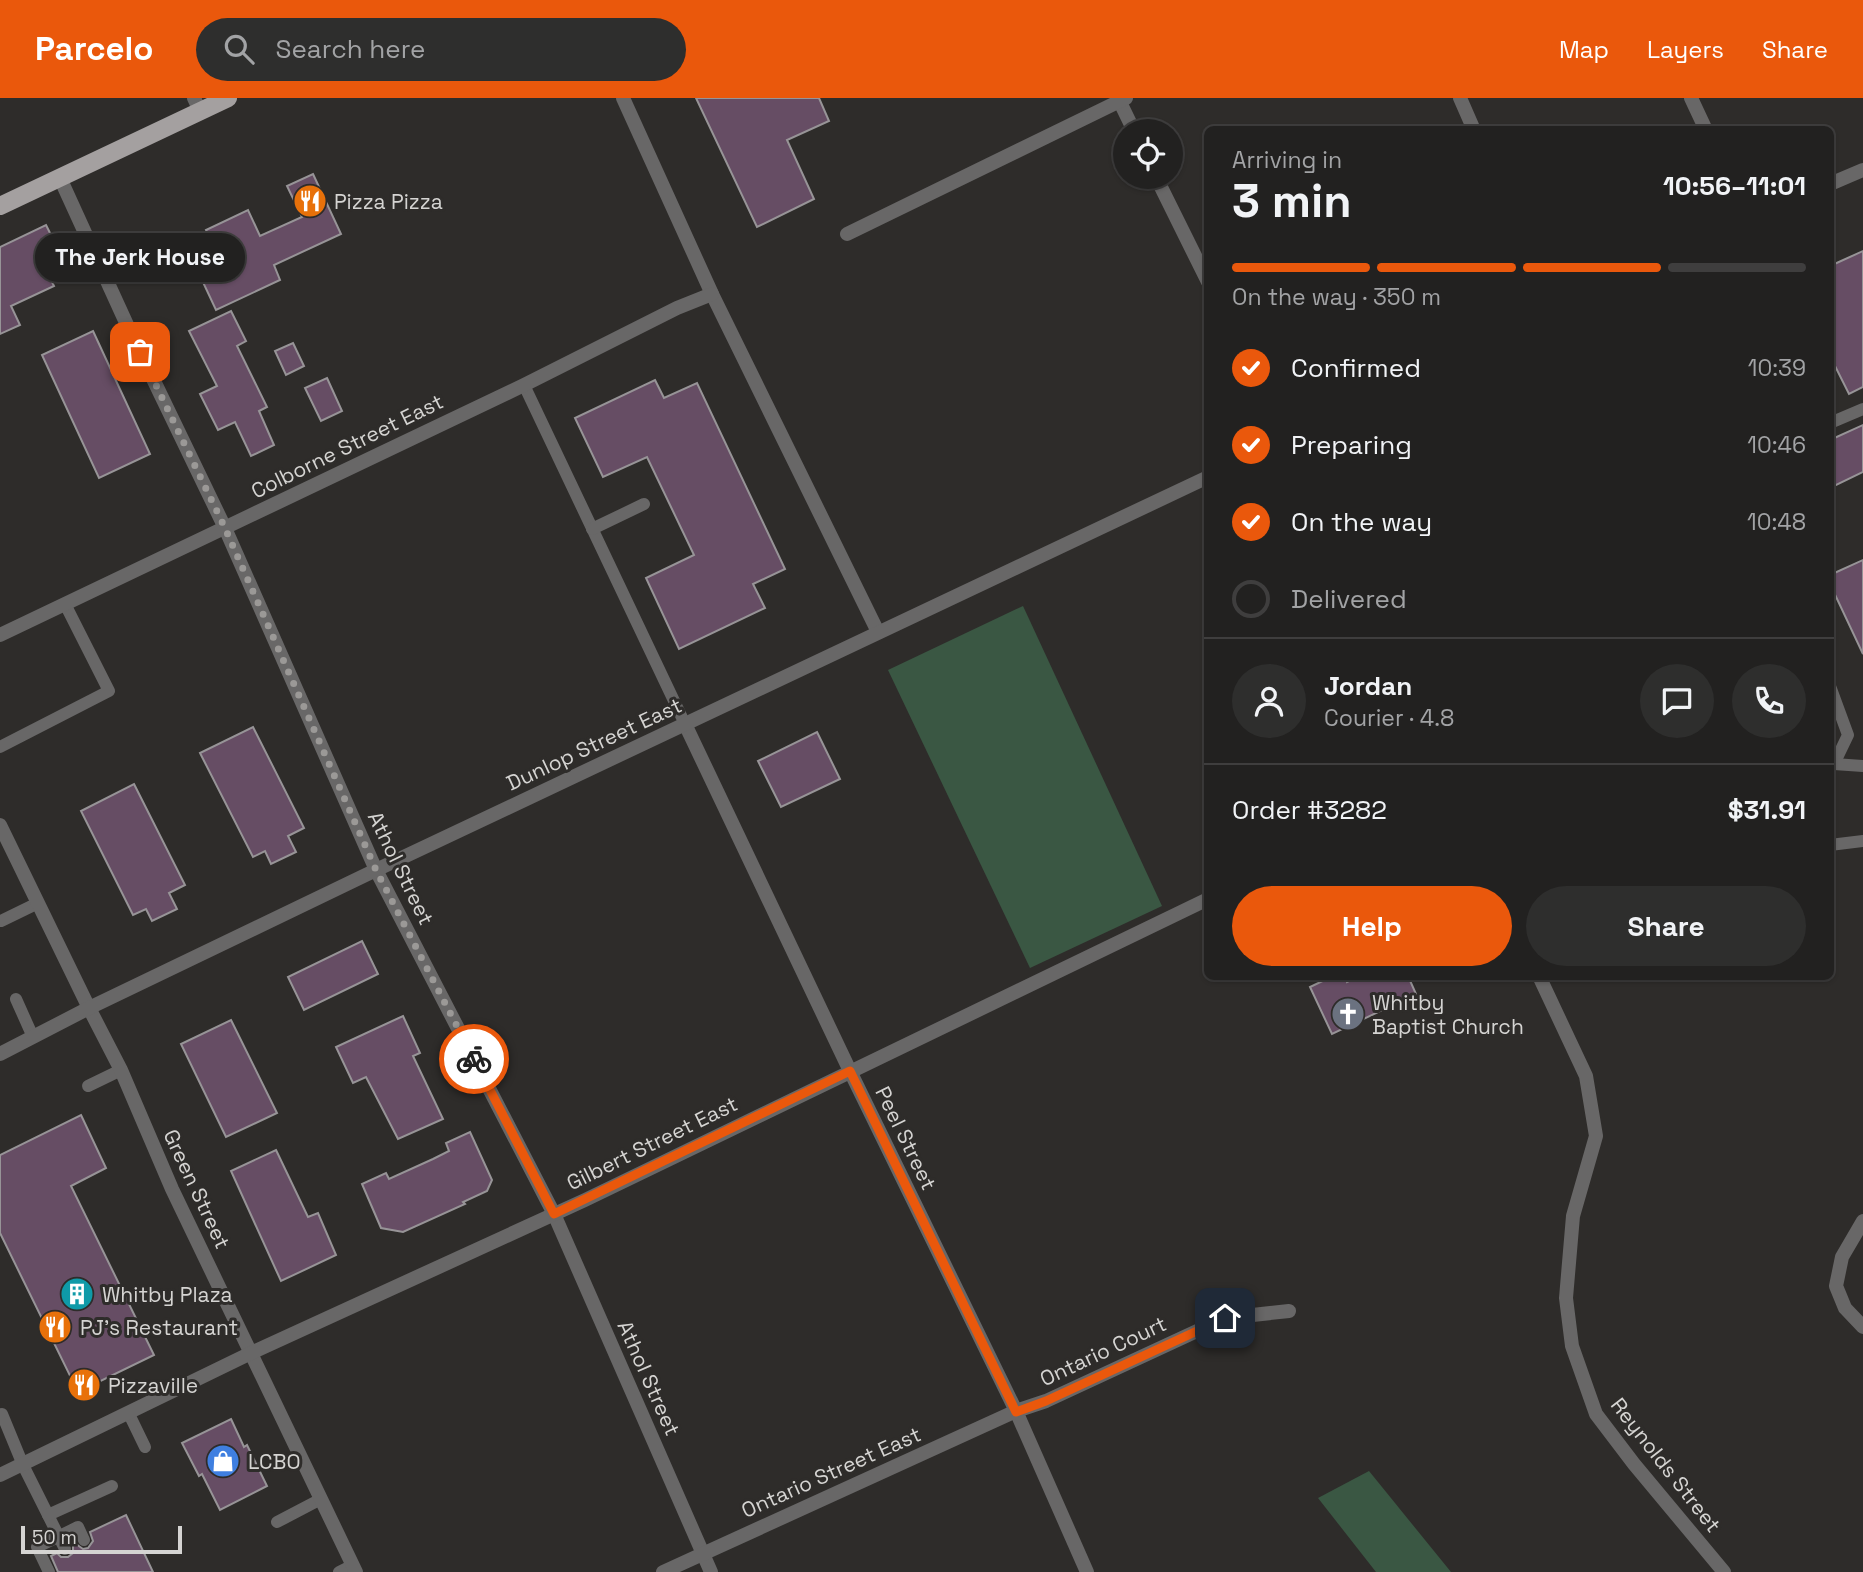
<!DOCTYPE html>
<html lang="en">
<head>
<meta charset="utf-8">
<style>
	body { margin:0; font-family:"Space Grotesk",sans-serif; background:#2e2e2d; color:#f1f3f6; height:100vh; display:flex; flex-direction:column; font-size:26px; white-space:nowrap }
	* { box-sizing:border-box; margin:0 }
	p { font-size:23px; color:#a2a3a5 }
	.icon { flex:none; width:38px; height:38px; fill:none; stroke:currentColor; stroke-width:2; stroke-linecap:round; stroke-linejoin:round }
	.map { position:relative; flex:1; overflow:hidden }
	.drawer { position:absolute; left:1204px; top:28px; width:630px; height:854px; display:flex; flex-direction:column; background:#222120; border-radius:10px; box-shadow:0 2px 5px #0004,0 0 0 2px #3f3e3e }
	.drawer>* { flex:none }
	.buttons { position:absolute; left:1113px; top:21px; display:grid; gap:14px }
	.buttons a { display:grid; place-items:center; width:70px; height:70px; border-radius:50%; background:#222120; box-shadow:0 2px 5px #0004,0 0 0 2px #3f3e3e; font-size:35px }
	.scale { position:absolute; left:21px; bottom:18px; width:161px; box-sizing:border-box; padding-left:7px; border:4px solid #d5d4d2; border-top:0; font-size:19px; line-height:24px; white-space:nowrap; color:#d5d4d2; -webkit-text-stroke:5px #2e2c2a; paint-order:stroke }
	.pin { position:absolute; display:grid; place-items:center; width:60px; height:60px; color:#fff; margin:-30px; border-radius:14px; box-shadow:0 4px 10px #0006 }
	.courier { position:absolute; display:grid; place-items:center; width:70px; height:70px; margin:-35px; border:5px solid #ea580c; border-radius:50%; background:#fff; color:#222; box-shadow:0 2px 9px #0007 }
	.bubble { position:absolute; height:49px; border-radius:24px; background:#222120; box-shadow:0 2px 5px #0004,0 0 0 2px #3f3e3e; font-size:23px; font-weight:700; line-height:49px; text-align:center }
	.summary em { font-style:normal; font-weight:700 }
	.summary div { display:flex; flex-direction:column-reverse }
	.summary { display:flex; align-items:center; justify-content:space-between; height:119px; padding:0 28px }
	h1 { font-size:46px; font-weight:700; line-height:52px }
	.bar { display:grid; grid-template-columns:repeat(4,1fr); gap:10px 7px; align-content:center; height:84px; padding:0 28px }
	.bar i { height:9px; border-radius:5px; background:#3f3e3e }
	.bar .selected { background:#ea580c }
	.bar p { grid-column:span 4 }
	.line { display:flex; align-items:center; gap:18px; padding:0 28px; border-top:2px solid #3f3e3e }
	.line div { flex:1 }
	.round { display:grid; place-items:center; flex:none; width:74px; height:74px; border-radius:37px; background:#2e2e2d }
	ol { padding:0 28px; list-style:none }
	li { display:flex; align-items:center; gap:21px; height:77px }
	li p { margin-inline-start:auto }
	li .icon { padding:7px; border-radius:50%; background:#ea580c; color:#fff; stroke-width:4 }
	li:last-child { color:#a2a3a5 }
	li i { width:38px; height:38px; border:4px solid #3f3e3e; border-radius:50% }
	.cta { display:flex; gap:14px; margin-top:auto; padding:14px 28px }
	.cta a { flex:1; height:80px; border-radius:42px; background:#ea580c; color:#fff; font-size:28px; font-weight:700; line-height:80px; text-align:center }
	.cta a+a { background:#2e2e2d; color:#f1f3f6 }
	header { display:flex; align-items:center; gap:42px; box-sizing:border-box; height:98px; padding:0 35px; background:#ea580c; color:#fff }
	header strong { font-size:33px }
	nav { display:flex; gap:38px; margin-inline-start:auto; font-size:24px }
	.search { width:490px; height:63px; background:#2e2e2d; display:flex; align-items:center; gap:18px; box-sizing:border-box; padding:0 24px; border-radius:38px; color:#a2a3a5; font-size:26px }
	.map>svg:first-child { display:block }
</style>
</head>
<body>
<header>
<strong>Parcelo</strong>
<div class="search"><svg class="icon" aria-label="search" viewBox="0 0 24 24"><circle cx="10" cy="10" r="6"/><path d="M15 15l6 6"/></svg>Search here</div>
<nav><a>Map</a><a>Layers</a><a>Share</a></nav>
</header>
<div class="map">
<svg width="1863" height="1474" viewBox="0 0 1863 1474">
	<rect width="100%" height="100%" fill="#2e2c2a"/>
	<g fill="#3a5743">
		<path d="M 1023,508 L 1162,808 L 1030,870 L 888,572 Z"/>
		<path d="M 1369,1373 L 1451,1474 L 1376,1474 L 1318,1400 Z"/>
	</g>
	<g fill="#664d64" stroke="#979497" stroke-width="2">
		<path d="M 696,0 L 819,0 L 829,23 L 787,42 L 814,101 L 757,129 Z"/>
		<path d="M 313,76 L 341,136 L 274,167 L 280,182 L 216,212 L 194,165 L 217,155 L 206,132 L 248,112 L 260,138 L 302,119 L 287,88 Z"/>
		<path d="M 46,127 L 63,161 L 45,170 L 54,188 L 11,208 L 20,227 L 0,236 L 0,149 Z"/>
		<path d="M 1863,153 L 1863,289 L 1849,296 L 1830,258 L 1830,168 Z"/>
		<path d="M 231,213 L 246,243 L 237,248 L 267,309 L 259,313 L 274,347 L 251,358 L 235,324 L 218,332 L 200,296 L 217,288 L 189,233 Z"/>
		<path d="M 93,233 L 150,356 L 99,380 L 42,257 Z"/>
		<path d="M 293,245 L 304,268 L 286,277 L 275,253 Z"/>
		<path d="M 327,280 L 342,313 L 321,323 L 305,290 Z"/>
		<path d="M 655,282 L 664,300 L 697,285 L 785,471 L 753,486 L 765,510 L 679,551 L 646,480 L 694,457 L 647,359 L 603,379 L 575,320 Z"/>
		<path d="M 1863,327 L 1863,374 L 1830,390 L 1830,342 Z"/>
		<path d="M 1863,462 L 1863,556 L 1830,486 L 1830,477 Z"/>
		<path d="M 253,629 L 304,730 L 288,738 L 296,754 L 271,766 L 265,753 L 253,759 L 200,655 Z"/>
		<path d="M 817,634 L 840,681 L 781,709 L 758,663 Z"/>
		<path d="M 134,686 L 185,787 L 169,795 L 177,811 L 152,823 L 146,811 L 133,817 L 81,713 Z"/>
		<path d="M 362,843 L 378,876 L 304,912 L 288,879 Z"/>
		<path d="M 1333,878 L 1345,878 L 1347,884 L 1359,878 L 1408,878 L 1416,896 L 1332,936 L 1310,889 Z"/>
		<path d="M 403,918 L 420,955 L 413,958 L 443,1021 L 398,1041 L 366,979 L 353,985 L 336,949 Z"/>
		<path d="M 231,922 L 277,1015 L 226,1039 L 181,946 Z"/>
		<path d="M 81,1017 L 106,1070 L 71,1088 L 154,1257 L 78,1294 L 0,1135 L 0,1057 Z"/>
		<path d="M 470,1034 L 492,1082 L 487,1093 L 463,1104 L 465,1106 L 403,1134 L 381,1130 L 362,1086 L 386,1075 L 389,1081 L 433,1061 L 449,1053 L 446,1045 Z"/>
		<path d="M 276,1052 L 308,1119 L 318,1115 L 336,1157 L 281,1183 L 231,1073 Z"/>
		<path d="M 231,1321 L 244,1349 L 247,1347 L 267,1388 L 220,1412 L 202,1376 L 199,1378 L 182,1345 Z"/>
		<path d="M 126,1417 L 153,1474 L 58,1474 L 51,1458 L 57,1455 L 61,1459 L 68,1459 L 73,1455 L 73,1447 L 76,1446 L 83,1451 L 88,1450 L 93,1443 L 90,1434 Z"/>
	</g>
	<g fill="none" stroke-linecap="round" stroke-linejoin="round">
		<g stroke="#686767" stroke-width="12">
			<path d="M 524,287 L 685,626"/>
			<path d="M 1830,325 L 1863,311"/>
			<path d="M 592,431 L 644,406"/>
			<path d="M 1830,588 L 1848,637 L 1834,666 L 1830,667"/>
			<path d="M 0,649 L 109,593 L 65,506"/>
			<path d="M 1834,666 L 1863,668"/>
			<path d="M 1830,747 L 1863,743"/>
			<path d="M 1,823 L 38,805"/>
			<path d="M 16,901 L 33,939"/>
			<path d="M 88,988 L 121,972"/>
			<path d="M 2,1316 L 23,1367 L 65,1451"/>
			<path d="M 129,1316 L 145,1349"/>
			<path d="M 48,1417 L 112,1388"/>
			<path d="M 277,1424 L 321,1401"/>
			<path d="M 49,1474 L 37,1449 L 78,1429 L 84,1442"/>
			<path d="M 339,1474 L 353,1467"/>
		</g>
		<g stroke="#686767" stroke-width="14">
			<path d="M 194,0 L 200,13"/>
			<path d="M 623,0 L 712,196 L 878,534"/>
			<path d="M 1118,0 L 1134,33"/>
			<path d="M 1460,0 L 1474,32"/>
			<path d="M 1691,0 L 1706,32"/>
			<path d="M 1156,79 L 1208,184"/>
			<path d="M 60,80 L 128,229 L 225,430 L 376,772 L 554,1116 L 711,1474"/>
			<path d="M 1830,86 L 1863,72"/>
			<path d="M 847,136 L 1126,0"/>
			<path d="M 0,537 L 524,287 L 677,210 L 712,196"/>
			<path d="M 685,626 L 850,973 L 1016,1313 L 1087,1474"/>
			<path d="M 0,727 L 89,910 L 121,972 L 172,1091 L 356,1474"/>
			<path d="M 1539,878 L 1586,978 L 1596,1038 L 1573,1118 L 1566,1200 L 1572,1248 L 1596,1316 L 1634,1366 L 1724,1474"/>
			<path d="M 0,956 L 89,910 L 376,772 L 1208,379"/>
			<path d="M 1863,1123 L 1842,1159 L 1836,1188 L 1845,1210 L 1863,1229"/>
			<path d="M 0,1377 L 251,1255 L 585,1102 L 1208,801"/>
			<path d="M 663,1474 L 1016,1313 L 1046,1303 L 1225,1220 L 1289,1213"/>
		</g>
		<path stroke="#a4a0a0" stroke-width="18" d="M 0,108 L 228,0"/>
	</g>
	<g fill="none" stroke-linecap="round" stroke-linejoin="round">
		<path stroke="#9b9997" stroke-width="7" stroke-dasharray="0 12.6" d="M 140,254 L 225,430 L 376,772 L 474,961"/>
		<path stroke="#ea580c" stroke-width="9" d="M 474,961 L 554,1116 L 850,973 L 1016,1314 L 1046,1303 L 1225,1220"/>
	</g>
	<defs>
		<symbol id="restaurant-disc" viewBox="-11 -11 22 22"><circle r="9.5" fill="#e8710a" stroke="#2e2c2a"/><path d="M-5-6h1v4h1v-4h1v4h1v-4h1v5L-1.5 .5V6h-2V.5L-5-1ZM5-6V6H3V1.5H1.5Q1.5-4 5-6Z" fill="#fff"/></symbol>
		<symbol id="church-disc" viewBox="-11 -11 22 22"><circle r="9.5" fill="#6b7280" stroke="#2e2c2a"/><path d="M-1.2-6h2.4v3.5h3.3v2.4h-3.3V6h-2.4V-.1h-3.3v-2.4h3.3Z" fill="#fff"/></symbol>
		<symbol id="building-disc" viewBox="-11 -11 22 22"><circle r="9.5" fill="#0f9aa8" stroke="#2e2c2a"/><path d="M-4-6H4V6H1V3H-1V6H-4ZM-2.5-4.3h1.7v1.8h-1.7ZM.8-4.3h1.7v1.8H.8ZM-2.5-1h1.7V.8h-1.7ZM.8-1h1.7V.8H.8Z" fill="#fff"/></symbol>
		<symbol id="shop-disc" viewBox="-11 -11 22 22"><circle r="9.5" fill="#3f7fe0" stroke="#2e2c2a"/><path d="M-5-2.5h2.3a2.7 3.5 0 0 1 5.4 0H5L5.5 6h-11ZM-1.5-2.5h3a1.5 2.3 0 0 0-3 0Z" fill="#fff"/></symbol>
	</defs>
	<g fill-rule="evenodd">
		<use href="#restaurant-disc" x="291" y="84" width="38" height="38"/>
		<use href="#church-disc" x="1329" y="897" width="38" height="38"/>
		<use href="#building-disc" x="58" y="1177" width="38" height="38"/>
		<use href="#restaurant-disc" x="36" y="1210" width="38" height="38"/>
		<use href="#restaurant-disc" x="65" y="1268" width="38" height="38"/>
		<use href="#shop-disc" x="204" y="1344" width="38" height="38"/>
	</g>
	<g text-anchor="middle" dominant-baseline="central" stroke-width="6" stroke-linejoin="round" paint-order="stroke">
		<g font-size="21" fill="#d5d4d2" stroke="#2e2c2a" text-anchor="start">
			<text x="334" y="103">Pizza Pizza</text>
			<text x="1372" y="904">Whitby<tspan x="1372" dy="24">Baptist Church</tspan></text>
			<text x="102" y="1196">Whitby Plaza</text>
			<text x="80" y="1229">PJ's Restaurant</text>
			<text x="108" y="1287">Pizzaville</text>
			<text x="248" y="1363">LCBO</text>
		</g>
		<g font-size="21" fill="#d5d4d2" stroke="#2e2c2a">
			<text transform="translate(347 348) rotate(-26)">Colborne Street East</text>
			<text transform="translate(594 646) rotate(-25)">Dunlop Street East</text>
			<text transform="translate(401 770) rotate(64)">Athol Street</text>
			<text transform="translate(906 1040) rotate(64)">Peel Street</text>
			<text transform="translate(652 1045) rotate(-26)">Gilbert Street East</text>
			<text transform="translate(197 1091) rotate(65)">Green Street</text>
			<text transform="translate(1103 1253) rotate(-25)">Ontario Court</text>
			<text transform="translate(649 1280) rotate(66)">Athol Street</text>
			<text transform="translate(1666 1367) rotate(52)">Reynolds Street</text>
			<text transform="translate(831 1374) rotate(-24)">Ontario Street East</text>
		</g>
	</g>
</svg>
<div class="buttons">
<a><svg class="icon" aria-label="locate" viewBox="0 0 24 24"><circle cx="12" cy="12" r="6"/><path d="M12 2v4M12 18v4M2 12h4M18 12h4"/></svg></a>
</div>
<div class="scale">50 m</div>
<div class="pin" style="left:140px;top:254px;background:#ea580c"><svg class="icon" aria-label="bag" viewBox="0 0 24 24"><path d="M5 8h14l-1 12H6zM9 8a3 3 0 0 1 6 0"/></svg></div>
<div class="pin" style="left:1225px;top:1220px;background:#1f2937"><svg class="icon" aria-label="home" viewBox="0 0 24 24"><path d="M3 11l9-7 9 7M6 9v11h12V9"/></svg></div>
<div class="courier" style="left:474px;top:961px"><svg class="icon" aria-label="bike" viewBox="0 0 24 24"><circle cx="6" cy="16" r="4"/><circle cx="18" cy="16" r="4"/><path d="M6 16l4-8h5l3 8M10 8l3 8H6M13 5h3"/></svg></div>
<div class="bubble" style="left:35px;top:135px;width:210px">The Jerk House</div>
<section class="drawer">
<div class="summary"><div><h1>3 min</h1><p>Arriving in</p></div><em>10:56–11:01</em></div>
<div class="bar"><i class="selected"></i><i class="selected"></i><i class="selected"></i><i></i><p>On the way · 350 m</p></div>
<ol>
<li><svg class="icon" aria-label="check" viewBox="0 0 24 24"><path d="M5 12l5 5 9-10"/></svg>Confirmed<p>10:39</p></li>
<li><svg class="icon" aria-label="check" viewBox="0 0 24 24"><path d="M5 12l5 5 9-10"/></svg>Preparing<p>10:46</p></li>
<li><svg class="icon" aria-label="check" viewBox="0 0 24 24"><path d="M5 12l5 5 9-10"/></svg>On the way<p>10:48</p></li>
<li><i></i>Delivered</li>
</ol>
<div class="line" style="height:126px"><a class="round"><svg class="icon" aria-label="person" viewBox="0 0 24 24"><circle cx="12" cy="8" r="4"/><path d="M4 21q1-7 8-7t8 7"/></svg></a><div><b>Jordan</b><p>Courier · 4.8</p></div><a class="round"><svg class="icon" aria-label="chat" viewBox="0 0 24 24"><path d="M4 5h16v11H9l-5 4z"/></svg></a><a class="round"><svg class="icon" aria-label="phone" viewBox="0 0 24 24"><path d="M5 4h4l2 5-3 2q2 4 5 5l2-3 5 2v4C11 20 4 13 5 4z"/></svg></a></div>
<div class="line" style="height:91px"><div>Order #3282</div><b>$31.91</b></div>
<div class="cta"><a>Help</a><a>Share</a></div>
</section>
</div>
</body>
</html>
